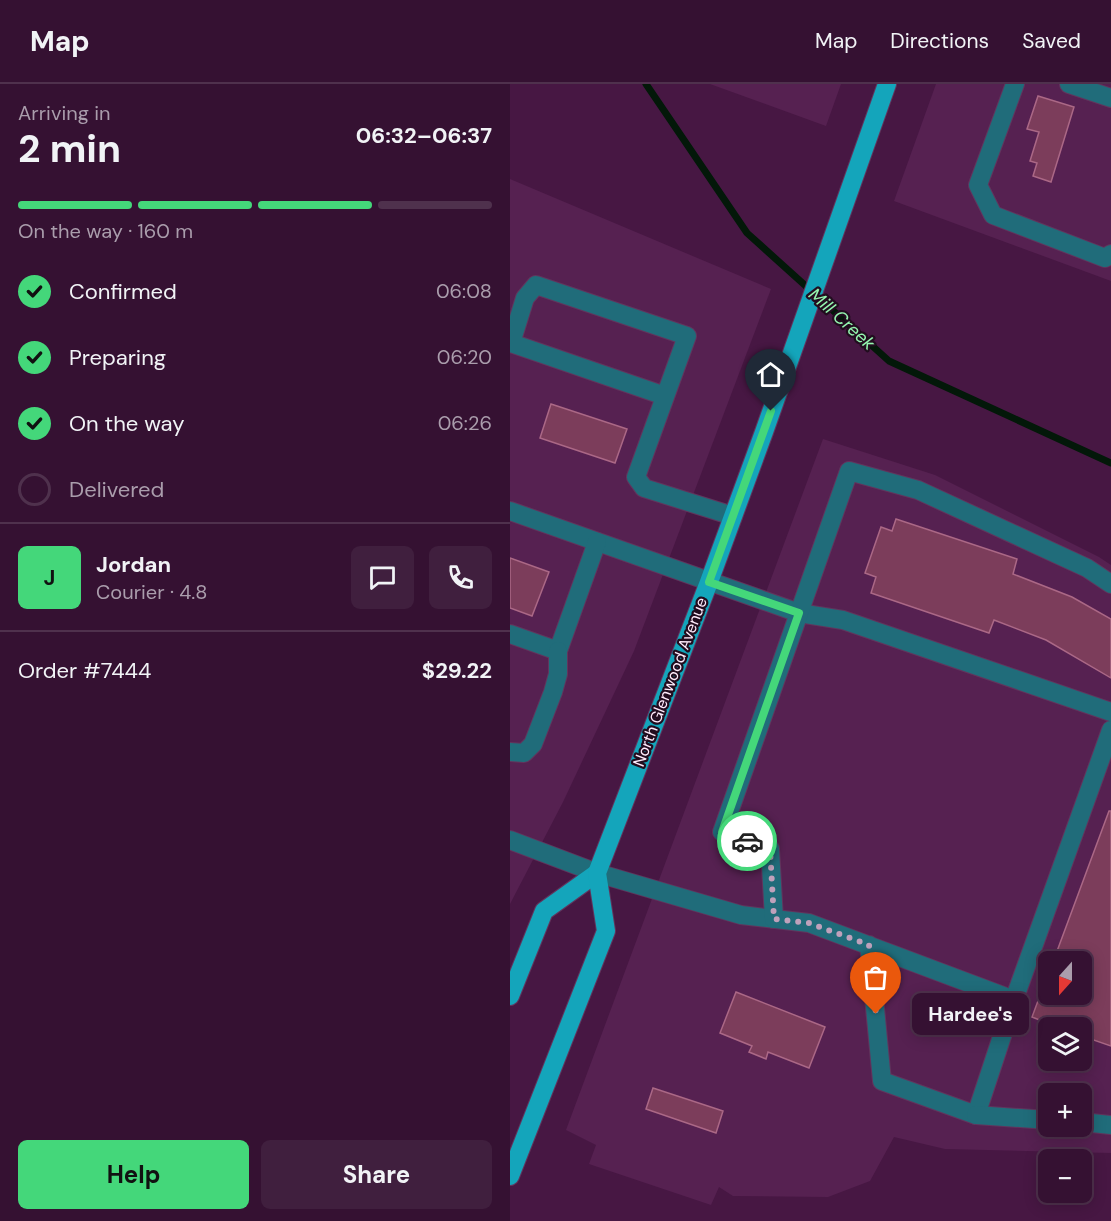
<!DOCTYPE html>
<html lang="en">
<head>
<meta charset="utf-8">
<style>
	body { margin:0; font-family:"DM Sans",sans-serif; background:#401f3e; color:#f1f3f6; height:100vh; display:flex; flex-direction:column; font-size:22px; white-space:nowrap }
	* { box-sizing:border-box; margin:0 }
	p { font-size:20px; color:#aa9dac }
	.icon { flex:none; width:33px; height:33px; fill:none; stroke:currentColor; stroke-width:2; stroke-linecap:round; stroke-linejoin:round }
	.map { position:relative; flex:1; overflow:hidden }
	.side { display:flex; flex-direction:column; background:#351132; width:510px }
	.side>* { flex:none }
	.needle { width:39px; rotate:201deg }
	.fabs { position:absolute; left:528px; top:867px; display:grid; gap:12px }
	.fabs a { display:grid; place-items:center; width:54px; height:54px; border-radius:9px; background:#351132; box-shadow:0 3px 15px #0003,0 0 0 2px #4f314d; font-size:30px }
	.pin { position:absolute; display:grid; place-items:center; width:51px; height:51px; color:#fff; margin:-62px -26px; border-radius:50% 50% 50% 0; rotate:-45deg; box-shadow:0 0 6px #0007 }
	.pin .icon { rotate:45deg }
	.courier { position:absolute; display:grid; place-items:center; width:60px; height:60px; margin:-30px; border:4px solid #44d77a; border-radius:50%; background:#fff; color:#222; box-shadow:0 2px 8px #0007 }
	.bubble { position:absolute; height:42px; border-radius:9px; background:#351132; box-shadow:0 3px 15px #0003,0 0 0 2px #4f314d; font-size:20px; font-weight:700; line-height:42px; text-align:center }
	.overview em { font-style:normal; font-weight:700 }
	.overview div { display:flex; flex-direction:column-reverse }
	.overview { display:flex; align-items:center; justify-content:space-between; height:102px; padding:0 18px }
	h1 { font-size:39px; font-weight:700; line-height:45px }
	.bar { display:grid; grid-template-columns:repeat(4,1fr); gap:9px 6px; align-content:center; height:72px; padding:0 18px }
	.bar i { height:8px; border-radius:4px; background:#4f314d }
	.bar .active { background:#44d77a }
	.bar p { grid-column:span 4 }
	.line { display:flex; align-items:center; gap:15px; padding:0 18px; border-top:2px solid #4f314d }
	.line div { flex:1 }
	.round { display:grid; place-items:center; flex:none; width:63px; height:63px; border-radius:9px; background:#401f3e }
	ol { padding:0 18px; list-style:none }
	li { display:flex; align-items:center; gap:18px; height:66px }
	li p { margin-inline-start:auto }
	li .icon { padding:6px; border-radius:50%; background:#44d77a; color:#111; stroke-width:4 }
	li:last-child { color:#aa9dac }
	li i { width:33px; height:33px; border:3px solid #4f314d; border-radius:50% }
	.primary-button { display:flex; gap:12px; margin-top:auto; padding:12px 18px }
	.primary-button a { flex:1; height:69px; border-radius:9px; background:#44d77a; color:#111; font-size:24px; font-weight:700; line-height:69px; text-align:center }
	.primary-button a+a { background:#401f3e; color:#f1f3f6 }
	header { display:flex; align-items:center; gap:36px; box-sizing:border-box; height:84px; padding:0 30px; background:#351132; border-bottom:2px solid #4f314d }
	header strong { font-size:28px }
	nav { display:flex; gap:33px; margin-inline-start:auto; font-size:21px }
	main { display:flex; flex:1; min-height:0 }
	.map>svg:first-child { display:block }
</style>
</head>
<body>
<header>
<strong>Map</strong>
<nav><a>Map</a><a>Directions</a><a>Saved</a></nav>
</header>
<main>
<section class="side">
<div class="overview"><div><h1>2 min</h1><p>Arriving in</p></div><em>06:32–06:37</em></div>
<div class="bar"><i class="active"></i><i class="active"></i><i class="active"></i><i></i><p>On the way · 160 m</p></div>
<ol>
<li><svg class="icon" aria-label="check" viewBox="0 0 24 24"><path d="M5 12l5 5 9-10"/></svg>Confirmed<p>06:08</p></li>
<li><svg class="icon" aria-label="check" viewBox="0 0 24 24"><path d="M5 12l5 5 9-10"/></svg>Preparing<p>06:20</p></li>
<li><svg class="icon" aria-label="check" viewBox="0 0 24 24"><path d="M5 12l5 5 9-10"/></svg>On the way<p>06:26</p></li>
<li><i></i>Delivered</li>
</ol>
<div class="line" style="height:108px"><b class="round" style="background:#44d77a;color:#111">J</b><div><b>Jordan</b><p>Courier · 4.8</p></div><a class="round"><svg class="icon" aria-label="chat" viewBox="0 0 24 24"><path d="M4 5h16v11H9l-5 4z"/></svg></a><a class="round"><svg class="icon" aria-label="phone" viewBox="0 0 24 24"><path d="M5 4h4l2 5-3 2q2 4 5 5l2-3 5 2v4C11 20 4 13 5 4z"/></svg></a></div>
<div class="line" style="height:78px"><div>Order #7444</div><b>$29.22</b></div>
<div class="primary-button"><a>Help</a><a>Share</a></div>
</section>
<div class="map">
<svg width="601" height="1137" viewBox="0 0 601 1137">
	<rect width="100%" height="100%" fill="#471743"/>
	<g fill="#562151" fill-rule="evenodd">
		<path d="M 200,0 L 331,0 L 316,42 Z"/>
		<path d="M 426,0 L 601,0 L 601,197 L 384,117 Z"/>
		<path d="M 0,95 L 261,205 L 124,567 L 53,718 L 0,820 Z"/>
		<path d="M 313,355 L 425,391 L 589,473 L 601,481 L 601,1069 L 435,1065 L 384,1053 L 360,1097 L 318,1113 L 223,1112 L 209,1103 L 201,1121 L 79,1080 L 86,1061 L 56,1046 ZM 538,878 L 572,878 L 572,910 L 538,910 ZM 538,944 L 572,944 L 572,976 L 538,976 ZM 538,1010 L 572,1010 L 572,1042 L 538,1042 Z"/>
	</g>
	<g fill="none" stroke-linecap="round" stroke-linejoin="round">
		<path stroke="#031809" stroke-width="7" d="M 136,0 L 237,149 L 379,277 L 601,379"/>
	</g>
	<g fill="#7c3d5b" stroke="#ab6886" stroke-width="1.5">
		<path d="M 528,12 L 564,23 L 541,98 L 523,92 L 527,79 L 520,77 L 529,48 L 517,45 Z"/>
		<path d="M 41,320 L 117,345 L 105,379 L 30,354 Z"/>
		<path d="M 386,435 L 507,475 L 503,490 L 562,513 L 601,535 L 601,594 L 536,556 L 484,536 L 479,549 L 361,509 L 366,493 L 355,489 L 371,443 L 382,447 Z"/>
		<path d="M 0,474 L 39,488 L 22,532 L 0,524 Z"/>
		<path d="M 599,727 L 601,727 L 601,962 L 572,952 L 572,944 L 550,944 L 522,933 L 538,890 L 538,910 L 572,910 L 572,878 L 543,878 Z"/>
		<path d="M 226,908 L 315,943 L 299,984 L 258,968 L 256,975 L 239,968 L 242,962 L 210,949 Z"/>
		<path d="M 143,1004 L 213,1027 L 206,1049 L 136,1025 Z"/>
	</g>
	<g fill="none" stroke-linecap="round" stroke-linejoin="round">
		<defs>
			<g id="minor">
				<path d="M 505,0 L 468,101 L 483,131 L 595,174 L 601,170"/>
				<path d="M 559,0 L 601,14"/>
				<path d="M 155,312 L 1,259 L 15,214 L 26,201 L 177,252 L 126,393 L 134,404 L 223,432"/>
				<path d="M 0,427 L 289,529 L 333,536 L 601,628"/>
				<path d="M 0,550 L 48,567 L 87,458"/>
				<path d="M 0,668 L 14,669 L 23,660 L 43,608 L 48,590 L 48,567"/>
				<path d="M 0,756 L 87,789 L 231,831 L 299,839 L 504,916 L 466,1031 L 372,997 L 359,861"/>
				<path d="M 264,835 L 260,765 L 212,748 L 339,387 L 408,406 L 577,484 L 601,500"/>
				<path d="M 504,916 L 601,646"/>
				<path d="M 466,1031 L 538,1036"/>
				<path d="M 572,1038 L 601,1041"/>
			</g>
			<g id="major">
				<path d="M 0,912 L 34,827 L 87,789"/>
				<path d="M 0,1092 L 96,847 L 87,789 L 199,498 L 254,348 L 377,0"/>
			</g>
		</defs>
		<use href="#minor" stroke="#61355d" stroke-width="20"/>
		<use href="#major" stroke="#61355d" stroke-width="20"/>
		<use href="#minor" stroke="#206c7a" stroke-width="18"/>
		<use href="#major" stroke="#14a5bb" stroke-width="18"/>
	</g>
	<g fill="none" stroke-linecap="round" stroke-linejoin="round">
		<path stroke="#bfa1bb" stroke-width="6" stroke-dasharray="0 10.8" d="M 237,757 L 260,765 L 264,835 L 299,839 L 359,861 L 366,930"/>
		<path stroke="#44d77a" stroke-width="8" d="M 237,757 L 212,748 L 289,529 L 199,498 L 261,327"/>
	</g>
	<g text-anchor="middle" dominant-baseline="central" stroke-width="4.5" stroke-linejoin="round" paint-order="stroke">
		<g font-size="16" fill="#ffecfc" stroke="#220d1f">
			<text transform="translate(160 598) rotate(-69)">North Glenwood Avenue</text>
		</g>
		<g font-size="18" font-style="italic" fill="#95f7b0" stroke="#220d1f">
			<text transform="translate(332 235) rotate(42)">Mill Creek</text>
		</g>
	</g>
</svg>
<div class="fabs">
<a><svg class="needle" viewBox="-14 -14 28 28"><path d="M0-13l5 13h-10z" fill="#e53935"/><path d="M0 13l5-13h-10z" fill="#aa9dac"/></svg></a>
<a><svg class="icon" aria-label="layers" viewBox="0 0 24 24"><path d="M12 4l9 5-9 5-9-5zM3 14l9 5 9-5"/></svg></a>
<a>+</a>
<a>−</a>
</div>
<div class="pin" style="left:366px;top:930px;background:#ea580c"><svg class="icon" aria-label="bag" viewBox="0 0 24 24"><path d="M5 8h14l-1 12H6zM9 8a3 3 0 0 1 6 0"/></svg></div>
<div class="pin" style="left:261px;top:327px;background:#1f2937"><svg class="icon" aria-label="home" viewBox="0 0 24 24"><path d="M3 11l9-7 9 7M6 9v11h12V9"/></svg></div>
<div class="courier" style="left:237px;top:757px"><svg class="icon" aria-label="car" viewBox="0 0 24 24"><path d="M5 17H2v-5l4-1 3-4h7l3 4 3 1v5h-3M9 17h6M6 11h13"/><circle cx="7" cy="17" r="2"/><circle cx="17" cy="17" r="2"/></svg></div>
<div class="bubble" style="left:402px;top:909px;width:117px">Hardee's</div>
</div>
</main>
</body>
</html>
